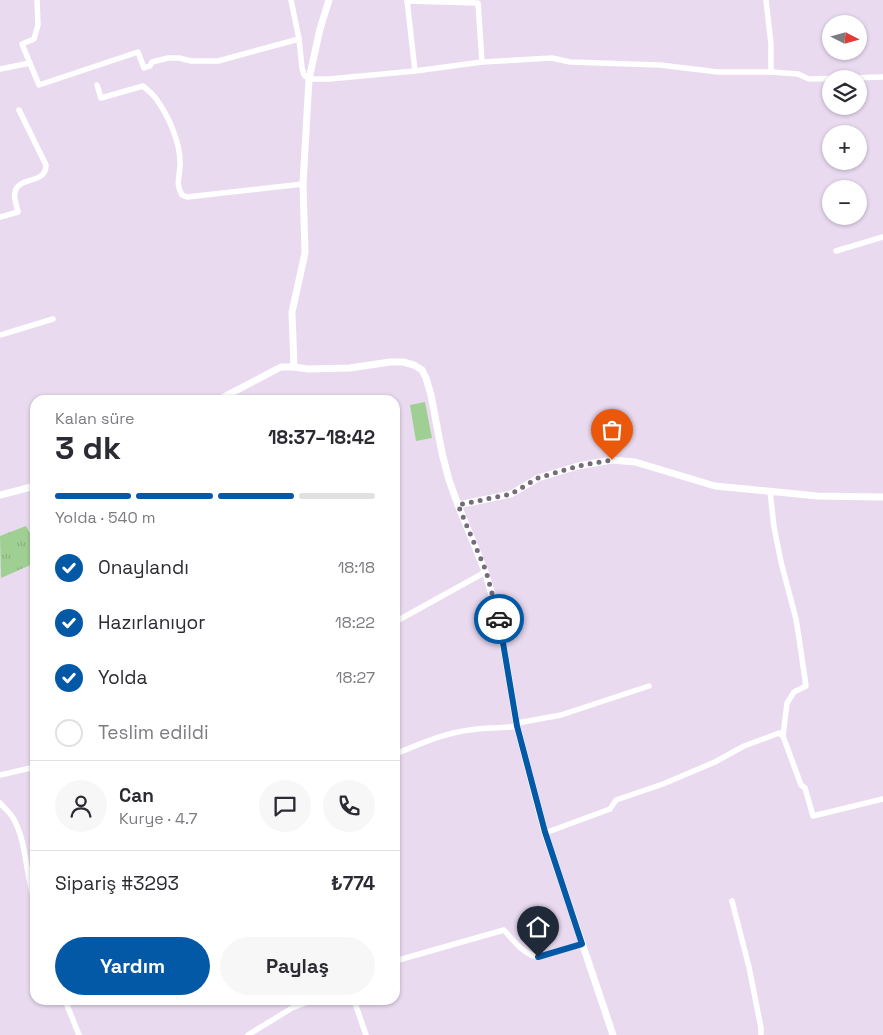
<!DOCTYPE html>
<html lang="tr">
<head>
<meta charset="utf-8">
<style>
	body { margin:0; font-family:"Space Grotesk",sans-serif; background:#f7f7f7; color:#2b2b33; height:100vh; display:flex; flex-direction:column; font-size:19px; white-space:nowrap }
	* { box-sizing:border-box; margin:0 }
	p { font-size:16px; color:#7c7c81 }
	.icon { flex:none; width:28px; height:28px; fill:none; stroke:currentColor; stroke-width:2; stroke-linecap:round; stroke-linejoin:round }
	.map { position:relative; flex:1; overflow:hidden }
	.details { position:absolute; left:30px; top:395px; width:370px; height:610px; display:flex; flex-direction:column; background:#fff; border-radius:15px; box-shadow:0 1px 4px #0004 }
	.details>* { flex:none }
	.needle { width:32px; rotate:96deg }
	.fabs { position:absolute; left:822px; top:15px; display:grid; gap:10px }
	.fabs a { display:grid; place-items:center; width:45px; height:45px; border-radius:50%; background:#fff; box-shadow:0 1px 4px #0004; font-size:25px }
	.pin { position:absolute; display:grid; place-items:center; width:42px; height:42px; color:#fff; margin:-51px -21px; border-radius:50% 50% 50% 0; rotate:-45deg; box-shadow:0 0 5px #0007 }
	.pin .icon { rotate:45deg }
	.courier { position:absolute; display:grid; place-items:center; width:50px; height:50px; margin:-25px; border:4px solid #0459a7; border-radius:50%; background:#fff; color:#222; box-shadow:0 1px 6px #0007 }
	.summary em { font-style:normal; font-weight:600 }
	.summary div { display:flex; flex-direction:column-reverse }
	.summary { display:flex; align-items:center; justify-content:space-between; height:85px; padding:0 25px }
	h1 { font-size:32px; font-weight:600; line-height:38px }
	.bar { display:grid; grid-template-columns:repeat(4,1fr); gap:8px 5px; align-content:center; height:60px; padding:0 25px }
	.bar i { height:6px; border-radius:4px; background:#e1e1e2 }
	.bar .selected { background:#0459a7 }
	.bar p { grid-column:span 4 }
	.line { display:flex; align-items:center; gap:12px; padding:0 25px; border-top:1px solid #e1e1e2 }
	.line div { flex:1 }
	.round { display:grid; place-items:center; flex:none; width:52px; height:52px; border-radius:26px; background:#f7f7f7 }
	ol { padding:0 25px; list-style:none }
	li { display:flex; align-items:center; gap:15px; height:55px }
	li p { margin-inline-start:auto }
	li .icon { padding:5px; border-radius:50%; background:#0459a7; color:#fff; stroke-width:4 }
	li:last-child { color:#7c7c81 }
	li i { width:28px; height:28px; border:2px solid #e1e1e2; border-radius:50% }
	.primary-button { display:flex; gap:10px; margin-top:auto; padding:10px 25px }
	.primary-button a { flex:1; height:58px; border-radius:30px; background:#0459a7; color:#fff; font-size:20px; font-weight:600; line-height:58px; text-align:center }
	.primary-button a+a { background:#f7f7f7; color:#2b2b33 }
	.map>svg:first-child { display:block }
</style>
</head>
<body>
<div class="map">
<svg width="883" height="1035" viewBox="0 0 883 1035">
	<defs>
		<pattern id="grass-tufts" width="24" height="20" patternUnits="userSpaceOnUse" patternTransform="scale(1.25)"><rect width="24" height="20" fill="#a0cf93"/><path d="M3 7l-1-3M5 7V3M7 7l1-3M15 17l-1-3M17 17v-4M19 17l1-3" fill="none" stroke="#8ab280"/></pattern>
	</defs>
	<rect width="100%" height="100%" fill="#e9daf0"/>
	<path fill="url(#grass-tufts)" d="M 26,526 L 35,542 L 35,563 L 1,578 L 0,536 Z"/>
	<path fill="#a0cf93" d="M 425,402 L 432,438 L 416,441 L 410,405 Z"/>
	<g fill="none" stroke-linecap="round" stroke-linejoin="round">
		<g stroke="#fff" stroke-width="5.5">
			<path d="M 37,0 L 38,25 L 34,39 L 22,44 L 39,85 L 138,52 L 144,68 L 150,66 L 152,62 L 168,58 L 179,58 L 191,61 L 218,61 L 299,39"/>
			<path d="M 291,0 L 299,39 L 302,68 L 304,75 L 309,79 L 329,79 L 415,71 L 482,62 L 552,58 L 570,62 L 660,65 L 718,72 L 771,72 L 798,74 L 809,79 L 883,77"/>
			<path d="M 407,0 L 415,71"/>
			<path d="M 766,0 L 771,44 L 771,72"/>
			<path d="M 407,1 L 478,3 L 482,62"/>
			<path d="M 0,69 L 30,63"/>
			<path d="M 97,85 L 101,98 L 143,86 C 147,89 151,93 154,96 C 168,114 181,143 180,165 C 180,178 175,182 182,195 L 187,197 L 303,184"/>
			<path d="M 0,217 L 18,212 C 17,206 13,198 15,192 C 18,176 46,185 46,165 L 19,110"/>
			<path d="M 836,251 L 883,237"/>
			<path d="M 0,335 L 53,319"/>
			<path d="M 770,491 L 774,527 L 781,562 L 796,619 L 799,638 L 806,686 L 794,692 L 787,703 L 783,736"/>
			<path d="M 395,622 L 480,575 L 485,571"/>
			<path d="M 517,723 L 561,715 L 649,686"/>
			<path d="M 395,754 C 420,744 444,733 470,730 C 486,727 501,729 517,726"/>
			<path d="M 0,775 L 35,767"/>
			<path d="M 0,803 C 4,808 10,812 13,818 C 27,841 25,875 35,901"/>
			<path d="M 545,833 L 610,809 L 616,800 L 663,784 L 715,762 L 744,746 L 779,733 L 783,736 L 801,785 L 805,788 L 813,816 L 883,799"/>
			<path d="M 732,901 L 749,967 L 761,1028 L 761,1035"/>
			<path d="M 395,961 L 504,930 C 513,940 524,955 538,957 L 582,944"/>
			<path d="M 65,1000 L 79,1035"/>
			<path d="M 354,1000 L 366,1035"/>
			<path d="M 248,1035 L 292,1008 L 313,1000"/>
		</g>
		<g stroke="#fff" stroke-width="7">
			<path d="M 294,367 L 292,312 L 305,253 L 303,184 L 309,79 L 320,29 L 329,0"/>
			<path d="M 218,400 L 281,367 L 294,367 L 308,369 L 350,368 L 390,362 L 403,362 L 414,365 L 422,370 L 426,378 L 431,395 L 442,453 L 449,480 L 458,505 L 485,571 L 499,619 L 517,726 L 545,833 L 613,1035"/>
			<path d="M 0,495 L 35,486"/>
			<path d="M 458,505 L 511,494 L 538,478 L 578,466 L 612,460 L 635,462 L 715,486 L 817,496 L 883,497"/>
		</g>
	</g>
	<g fill="none" stroke-linecap="round" stroke-linejoin="round">
		<path stroke="#756c7a" stroke-width="5" stroke-dasharray="0 9" d="M 499,619 L 486,571 L 458,505 L 511,494 L 538,478 L 578,466 L 612,460"/>
		<path stroke="#0459a7" stroke-width="6" d="M 499,619 L 517,726 L 545,832 L 582,944 L 538,957"/>
	</g>
</svg>
<div class="fabs">
<a><svg class="needle" viewBox="-14 -14 28 28"><path d="M0-13l5 13h-10z" fill="#e53935"/><path d="M0 13l5-13h-10z" fill="#7c7c81"/></svg></a>
<a><svg class="icon" aria-label="layers" viewBox="0 0 24 24"><path d="M12 4l9 5-9 5-9-5zM3 14l9 5 9-5"/></svg></a>
<a>+</a>
<a>−</a>
</div>
<div class="pin" style="left:612px;top:460px;background:#ea580c"><svg class="icon" aria-label="bag" viewBox="0 0 24 24"><path d="M5 8h14l-1 12H6zM9 8a3 3 0 0 1 6 0"/></svg></div>
<div class="pin" style="left:538px;top:957px;background:#1f2937"><svg class="icon" aria-label="home" viewBox="0 0 24 24"><path d="M3 11l9-7 9 7M6 9v11h12V9"/></svg></div>
<div class="courier" style="left:499px;top:619px"><svg class="icon" aria-label="car" viewBox="0 0 24 24"><path d="M5 17H2v-5l4-1 3-4h7l3 4 3 1v5h-3M9 17h6M6 11h13"/><circle cx="7" cy="17" r="2"/><circle cx="17" cy="17" r="2"/></svg></div>
<section class="details">
<div class="summary"><div><h1>3 dk</h1><p>Kalan süre</p></div><em>18:37–18:42</em></div>
<div class="bar"><i class="selected"></i><i class="selected"></i><i class="selected"></i><i></i><p>Yolda · 540 m</p></div>
<ol>
<li><svg class="icon" aria-label="check" viewBox="0 0 24 24"><path d="M5 12l5 5 9-10"/></svg>Onaylandı<p>18:18</p></li>
<li><svg class="icon" aria-label="check" viewBox="0 0 24 24"><path d="M5 12l5 5 9-10"/></svg>Hazırlanıyor<p>18:22</p></li>
<li><svg class="icon" aria-label="check" viewBox="0 0 24 24"><path d="M5 12l5 5 9-10"/></svg>Yolda<p>18:27</p></li>
<li><i></i>Teslim edildi</li>
</ol>
<div class="line" style="height:90px"><a class="round"><svg class="icon" aria-label="person" viewBox="0 0 24 24"><circle cx="12" cy="8" r="4"/><path d="M4 21q1-7 8-7t8 7"/></svg></a><div><b>Can</b><p>Kurye · 4.7</p></div><a class="round"><svg class="icon" aria-label="chat" viewBox="0 0 24 24"><path d="M4 5h16v11H9l-5 4z"/></svg></a><a class="round"><svg class="icon" aria-label="phone" viewBox="0 0 24 24"><path d="M5 4h4l2 5-3 2q2 4 5 5l2-3 5 2v4C11 20 4 13 5 4z"/></svg></a></div>
<div class="line" style="height:65px"><div>Sipariş #3293</div><b>₺774</b></div>
<div class="primary-button"><a>Yardım</a><a>Paylaş</a></div>
</section>
</div>
</body>
</html>
